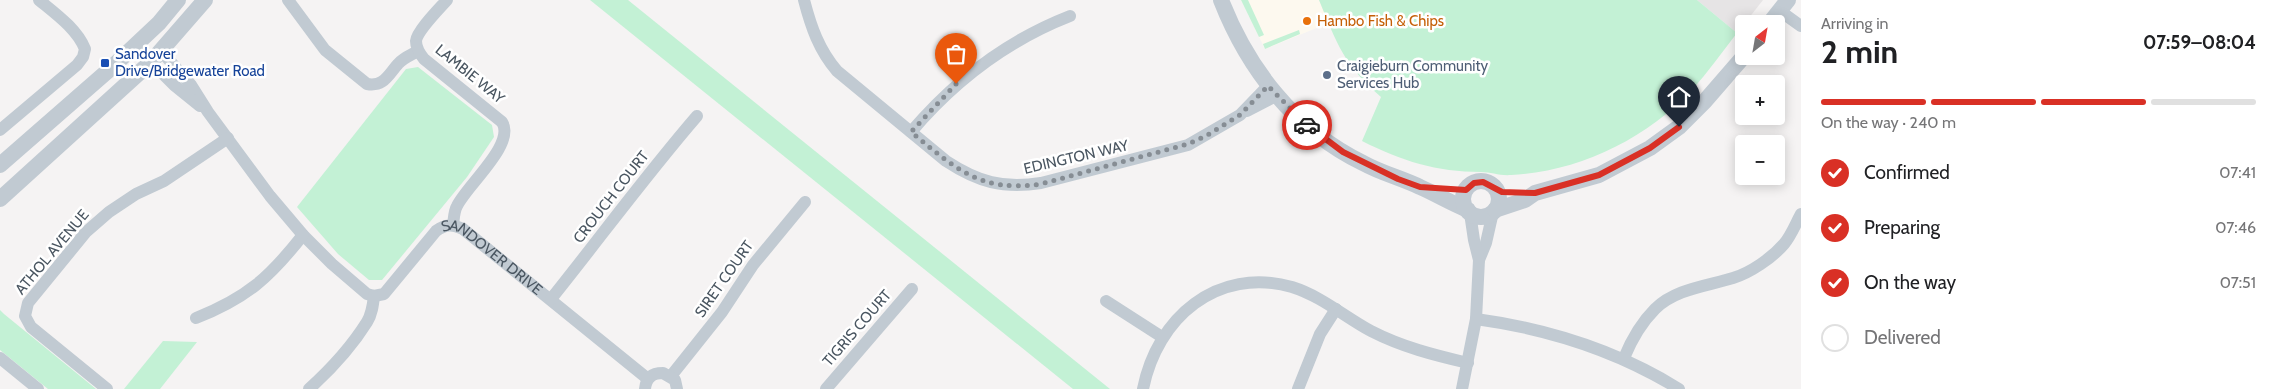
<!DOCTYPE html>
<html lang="en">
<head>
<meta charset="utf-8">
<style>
	body { margin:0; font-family:Cabin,sans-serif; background:#f2f2f2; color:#202124; height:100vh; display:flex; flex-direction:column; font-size:19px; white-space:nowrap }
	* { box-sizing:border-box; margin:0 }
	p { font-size:16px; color:#757577 }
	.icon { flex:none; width:28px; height:28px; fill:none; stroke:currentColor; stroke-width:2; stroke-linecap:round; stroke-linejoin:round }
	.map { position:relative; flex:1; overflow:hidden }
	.drawer { display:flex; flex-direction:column; background:#fff; width:475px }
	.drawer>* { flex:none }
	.needle { width:32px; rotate:31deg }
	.tools { position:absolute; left:1735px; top:15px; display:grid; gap:10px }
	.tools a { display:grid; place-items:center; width:50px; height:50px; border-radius:5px; background:#fff; box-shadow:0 2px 12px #0003; font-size:25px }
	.pin { position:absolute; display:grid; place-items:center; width:42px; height:42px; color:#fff; margin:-51px -21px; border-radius:50% 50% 50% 0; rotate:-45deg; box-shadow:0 0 5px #0007 }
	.pin .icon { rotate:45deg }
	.courier { position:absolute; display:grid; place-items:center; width:50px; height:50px; margin:-25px; border:4px solid #d93025; border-radius:50%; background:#fff; color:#222; box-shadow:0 1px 6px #0007 }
	.summary em { font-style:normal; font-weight:700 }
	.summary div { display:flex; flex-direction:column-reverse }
	.summary { display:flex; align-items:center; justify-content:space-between; height:85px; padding:0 20px }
	h1 { font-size:32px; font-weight:700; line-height:38px }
	.bar { display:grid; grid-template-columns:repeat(4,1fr); gap:8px 5px; align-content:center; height:60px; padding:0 20px }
	.bar i { height:6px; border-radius:4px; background:#e0e0e0 }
	.bar .selected { background:#d93025 }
	.bar p { grid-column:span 4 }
	ol { padding:0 20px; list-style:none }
	li { display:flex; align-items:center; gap:15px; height:55px }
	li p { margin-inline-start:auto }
	li .icon { padding:5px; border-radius:50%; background:#d93025; color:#fff; stroke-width:4 }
	li:last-child { color:#757577 }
	li i { width:28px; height:28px; border:2px solid #e0e0e0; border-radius:50% }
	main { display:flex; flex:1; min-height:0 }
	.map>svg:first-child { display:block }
</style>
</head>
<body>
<main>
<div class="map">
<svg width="1801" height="389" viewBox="0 0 1801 389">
	<rect width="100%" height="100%" fill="#f5f3f3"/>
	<path fill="#fdf9ef" d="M 1241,0 L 1319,0 L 1329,23 L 1265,49 Z"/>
	<path fill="#e6e4e5" d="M 1697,0 L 1763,0 L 1737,33 Z"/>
	<g fill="#c3f1d5">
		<path d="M 590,0 L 628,0 L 1110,389 L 1073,389 Z"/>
		<path d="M 1241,0 L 1248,0 L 1264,35 L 1259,37 Z"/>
		<path d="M 1319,0 L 1697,0 L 1737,33 C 1722,52 1708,72 1692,90 C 1646,139 1578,172 1511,175 C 1500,176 1491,172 1481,172 C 1436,172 1402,161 1362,141 L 1381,97 C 1344,65 1337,44 1319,0 Z"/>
		<path d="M 1299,30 L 1300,34 L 1265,49 L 1263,44 Z"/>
		<path d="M 418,67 L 492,125 L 494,137 L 467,177 L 382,280 L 369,280 L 338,254 L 297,207 L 406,69 Z"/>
		<path d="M 0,310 L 4,314 L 96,389 L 48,389 L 0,350 Z"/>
		<path d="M 163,341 L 197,342 L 160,389 L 124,389 Z"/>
	</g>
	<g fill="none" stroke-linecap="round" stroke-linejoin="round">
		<g stroke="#c1cad2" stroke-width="12">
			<path d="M 288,0 L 325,50 L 367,84 C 384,87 388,75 398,64 C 403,58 411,55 418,51"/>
			<path d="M 447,0 C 439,9 417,31 416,41 C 416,48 420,54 424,59 L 502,122 C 516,144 467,185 457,206 C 454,211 454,218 453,225"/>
			<path d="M 804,0 C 811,27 819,50 837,71 L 946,161 C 978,182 1003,189 1041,183 L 1188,145 L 1240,115 L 1268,86"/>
			<path d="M 1780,11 L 1801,26"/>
			<path id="s1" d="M 162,52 L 191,85 L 208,112 L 270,196 L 303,235 L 332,264 L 367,294 L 374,296 L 384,294 L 436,231 C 446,224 452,224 463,229 L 648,379"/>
			<path d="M 151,62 L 174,85 L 200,106"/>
			<path d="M 1247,111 L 1276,96"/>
			<path d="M 0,130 L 77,65 L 83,57 L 85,49 C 77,29 56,14 39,0"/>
			<path d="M 911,132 C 955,80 1006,41 1070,16"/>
			<path d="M 1479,260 L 1486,243 L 1493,212"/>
			<path d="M 551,299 C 600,238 646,175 697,116"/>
			<path d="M 1106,301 L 1162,337"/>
			<path d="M 196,318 C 247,298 270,277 303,235"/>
			<path d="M 1476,319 C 1549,329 1616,350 1679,389"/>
			<path d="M 0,358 L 38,389"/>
			<path d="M 1624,358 C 1631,341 1641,323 1655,309 C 1675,289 1707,286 1733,278 C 1750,273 1772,258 1784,244 C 1791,236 1796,223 1801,214"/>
			<path d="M 671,376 L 722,312 L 753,265 L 805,202"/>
			<path d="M 107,389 L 31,327 L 25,316 L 28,303 L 86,232 L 109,212 L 136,194 L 164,181 L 228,138"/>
			<path d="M 309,389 C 330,370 352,346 367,322 C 372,314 373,305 374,296"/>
			<path d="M 645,389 C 646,378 652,373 663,373 L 675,380 L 677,389"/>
			<path d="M 826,389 L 912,289"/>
			<path d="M 1143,389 C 1157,318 1217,266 1292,287 C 1321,296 1345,317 1371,331 C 1402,347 1434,355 1468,363"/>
			<path d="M 1298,389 L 1320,334 L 1336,309"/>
			<path d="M 1462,389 L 1476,319 L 1479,260 L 1474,240 L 1470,213"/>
		</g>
		<g stroke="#c1cad2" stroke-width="16">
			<path d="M 1221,0 C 1248,69 1295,130 1363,163 C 1381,173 1401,178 1420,187 C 1436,194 1451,203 1468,210"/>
			<path d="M 1769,24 L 1788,0"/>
			<path d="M 0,165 L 110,69 L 159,23 L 178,0"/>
			<circle cx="1481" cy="199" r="18"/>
			<path d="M 0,199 L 151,62 L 205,0"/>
			<path d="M 1495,210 L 1525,200 L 1535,193 L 1599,175 L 1650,148 L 1679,127 L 1705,101 L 1744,56"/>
		</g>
	</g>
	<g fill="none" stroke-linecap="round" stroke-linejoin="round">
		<path stroke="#868d94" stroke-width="5" stroke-dasharray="0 9" d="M 956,84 L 911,132 C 955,168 980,193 1041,184 L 1188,144 L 1206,136 L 1240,115 L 1268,86 L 1307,125"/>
		<path stroke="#d93025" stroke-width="6" d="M 1307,125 L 1343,152 L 1398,179 L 1420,187 L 1466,190 L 1474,183 L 1483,182 L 1502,192 L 1535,193 L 1599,175 L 1650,148 L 1679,127"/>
	</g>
	<circle fill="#e8710a" stroke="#fff" stroke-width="2" cx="1307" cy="21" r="5"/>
	<rect fill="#1a4fb4" stroke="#fff" stroke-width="2" x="100" y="58" width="10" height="10" rx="2.5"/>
	<circle fill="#5c6f8a" stroke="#fff" stroke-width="2" cx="1327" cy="75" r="5"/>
	<g text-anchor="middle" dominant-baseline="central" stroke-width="5" stroke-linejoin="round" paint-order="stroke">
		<g font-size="15" fill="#c56008" stroke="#fff" text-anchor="start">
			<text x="1317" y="21">Hambo Fish &amp; Chips</text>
		</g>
		<g font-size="15" fill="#164399" stroke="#fff" text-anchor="start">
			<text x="115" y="54">Sandover<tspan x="115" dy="17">Drive/Bridgewater Road</tspan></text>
		</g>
		<g font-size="15" fill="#4e5e75" stroke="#fff" text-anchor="start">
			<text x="1337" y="66">Craigieburn Community<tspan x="1337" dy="17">Services Hub</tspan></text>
		</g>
		<g font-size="15" fill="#4a5661" stroke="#fff">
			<text transform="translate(470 74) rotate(39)">LAMBIE WAY</text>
			<text transform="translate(1076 157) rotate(-13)">EDINGTON WAY</text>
			<text transform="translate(611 197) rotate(-52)">CROUCH COURT</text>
			<text transform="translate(52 252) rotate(-50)">ATHOL AVENUE</text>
			<text stroke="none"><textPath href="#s1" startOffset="485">SANDOVER DRIVE</textPath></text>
			<text transform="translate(724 279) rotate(-55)">SIRET COURT</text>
			<text transform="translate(857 328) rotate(-49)">TIGRIS COURT</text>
		</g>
	</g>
</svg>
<div class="tools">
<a><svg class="needle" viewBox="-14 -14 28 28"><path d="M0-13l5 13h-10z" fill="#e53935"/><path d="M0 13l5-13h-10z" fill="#757577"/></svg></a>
<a>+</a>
<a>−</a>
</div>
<div class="pin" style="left:956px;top:84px;background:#ea580c"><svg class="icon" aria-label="bag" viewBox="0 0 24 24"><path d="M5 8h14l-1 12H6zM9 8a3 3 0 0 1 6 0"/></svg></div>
<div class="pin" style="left:1679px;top:127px;background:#1f2937"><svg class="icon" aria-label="home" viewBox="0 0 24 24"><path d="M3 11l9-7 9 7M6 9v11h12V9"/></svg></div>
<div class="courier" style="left:1307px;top:125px"><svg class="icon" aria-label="car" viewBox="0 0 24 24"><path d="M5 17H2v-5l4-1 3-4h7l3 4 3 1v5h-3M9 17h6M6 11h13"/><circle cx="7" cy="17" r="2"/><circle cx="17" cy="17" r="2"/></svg></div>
</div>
<section class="drawer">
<div class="summary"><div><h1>2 min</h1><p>Arriving in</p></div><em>07:59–08:04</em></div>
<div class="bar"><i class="selected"></i><i class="selected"></i><i class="selected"></i><i></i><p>On the way · 240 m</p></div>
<ol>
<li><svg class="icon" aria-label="check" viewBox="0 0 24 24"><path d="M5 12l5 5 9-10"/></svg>Confirmed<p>07:41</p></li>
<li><svg class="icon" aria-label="check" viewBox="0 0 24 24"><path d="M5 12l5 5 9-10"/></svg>Preparing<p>07:46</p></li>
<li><svg class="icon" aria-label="check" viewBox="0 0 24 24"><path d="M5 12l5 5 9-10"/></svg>On the way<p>07:51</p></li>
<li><i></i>Delivered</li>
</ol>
</section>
</main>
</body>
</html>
